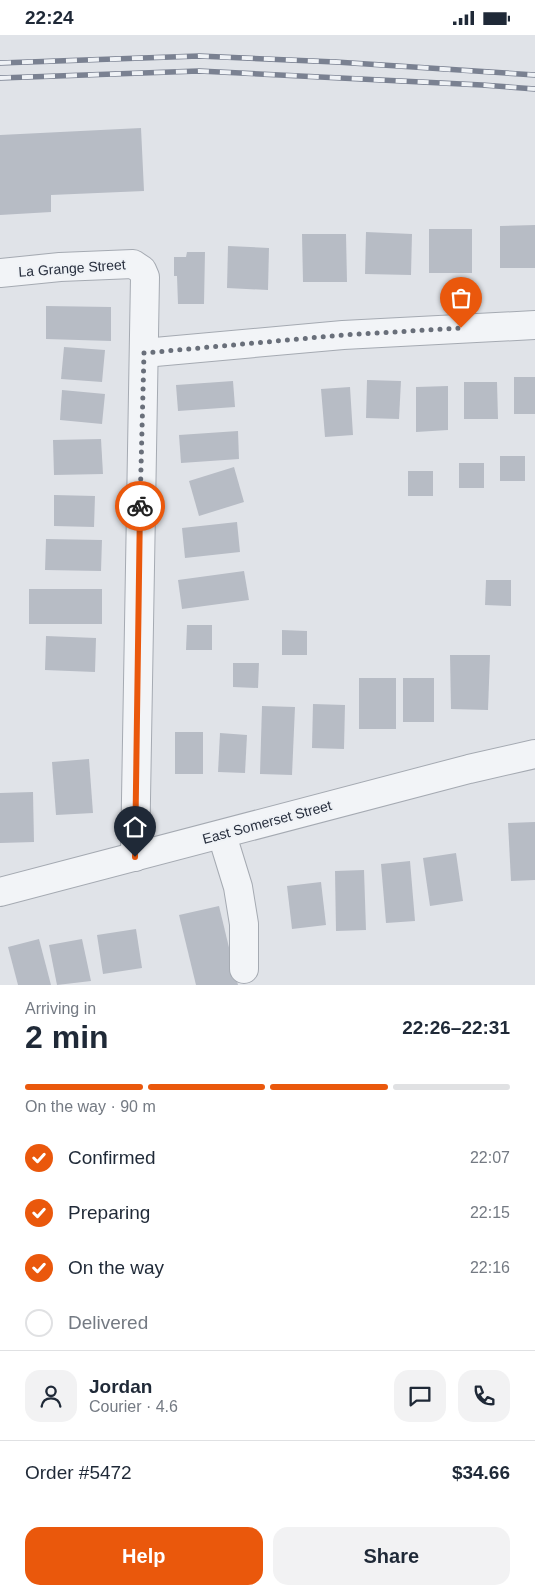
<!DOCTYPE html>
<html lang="en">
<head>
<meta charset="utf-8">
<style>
	body { margin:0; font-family:Helvetica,sans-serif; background:#f2f2f3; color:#1f2937; height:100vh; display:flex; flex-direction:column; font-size:19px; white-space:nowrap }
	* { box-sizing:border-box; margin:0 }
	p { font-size:16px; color:#747a83 }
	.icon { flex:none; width:28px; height:28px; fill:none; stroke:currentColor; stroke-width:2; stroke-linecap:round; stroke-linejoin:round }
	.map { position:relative; height:950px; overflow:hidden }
	.sheet { display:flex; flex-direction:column; background:#fff; flex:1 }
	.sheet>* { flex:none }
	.pin { position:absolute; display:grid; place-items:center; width:42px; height:42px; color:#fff; margin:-51px -21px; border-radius:50% 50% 50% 0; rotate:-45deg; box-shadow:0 0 5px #0007 }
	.pin .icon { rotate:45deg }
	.courier { position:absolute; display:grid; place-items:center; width:50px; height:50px; margin:-25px; border:4px solid #ea580c; border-radius:50%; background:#fff; color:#222; box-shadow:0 1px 6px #0007 }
	.overview em { font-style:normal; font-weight:700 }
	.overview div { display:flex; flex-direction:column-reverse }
	.overview { display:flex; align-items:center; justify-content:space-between; height:85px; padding:0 25px }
	h1 { font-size:32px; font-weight:700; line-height:38px }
	.bar { display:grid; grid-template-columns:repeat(4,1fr); gap:8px 5px; align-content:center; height:60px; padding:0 25px }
	.bar i { height:6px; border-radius:4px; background:#e0e1e3 }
	.bar .current { background:#ea580c }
	.bar p { grid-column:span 4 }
	.line { display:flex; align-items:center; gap:12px; padding:0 25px; border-top:1px solid #e0e1e3 }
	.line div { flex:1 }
	.round { display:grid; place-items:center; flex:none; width:52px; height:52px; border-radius:15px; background:#f2f2f3 }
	ol { padding:0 25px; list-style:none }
	li { display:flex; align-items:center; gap:15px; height:55px }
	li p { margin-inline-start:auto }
	li .icon { padding:5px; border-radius:50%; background:#ea580c; color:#fff; stroke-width:4 }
	li:last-child { color:#747a83 }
	li i { width:28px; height:28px; border:2px solid #e0e1e3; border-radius:50% }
	.action { display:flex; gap:10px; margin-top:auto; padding:10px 25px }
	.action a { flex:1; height:58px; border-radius:15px; background:#ea580c; color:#fff; font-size:20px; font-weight:700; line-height:58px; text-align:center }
	.action a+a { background:#f2f2f3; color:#1f2937 }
	.status { display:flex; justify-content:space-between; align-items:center; height:35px; padding:0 25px; background:#fff; direction:ltr }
	.status svg { height:14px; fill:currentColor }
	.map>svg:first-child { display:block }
</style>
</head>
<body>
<div class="status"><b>22:24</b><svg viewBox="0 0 49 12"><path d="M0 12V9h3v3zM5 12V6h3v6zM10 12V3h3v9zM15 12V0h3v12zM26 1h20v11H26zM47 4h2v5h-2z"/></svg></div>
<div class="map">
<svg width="535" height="950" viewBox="0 0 535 950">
	<rect width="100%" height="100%" fill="#e0e3e8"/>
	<g fill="#b7bcc5">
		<path d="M 141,93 L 144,156 L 51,160 L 51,177 L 0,180 L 0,100 Z"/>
		<path d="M 535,190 L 535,233 L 500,233 L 500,191 Z"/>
		<rect x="429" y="194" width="43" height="44"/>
		<path d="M 366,197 L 412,199 L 411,240 L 365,239 Z"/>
		<path d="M 302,199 L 346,199 L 347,247 L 303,247 Z"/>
		<path d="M 228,211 L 269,213 L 268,255 L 227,253 Z"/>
		<path d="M 187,217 L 205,217 L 204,269 L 178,269 L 177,241 L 174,241 L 174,222 L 186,222 Z"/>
		<path d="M 46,271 L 111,272 L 111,306 L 46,304 Z"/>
		<path d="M 64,312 L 105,315 L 102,347 L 61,344 Z"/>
		<rect x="514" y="342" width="21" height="37"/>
		<path d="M 367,345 L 401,346 L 399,384 L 366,383 Z"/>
		<path d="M 233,346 L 235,372 L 178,376 L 176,350 Z"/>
		<path d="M 464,347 L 497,347 L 498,384 L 464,384 Z"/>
		<path d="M 448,351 L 448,395 L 416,397 L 416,352 Z"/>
		<path d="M 350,352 L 353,400 L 325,402 L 321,354 Z"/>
		<path d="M 62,355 L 105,359 L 102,389 L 60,385 Z"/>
		<path d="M 238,396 L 239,424 L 181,428 L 179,400 Z"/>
		<path d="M 101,404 L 103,439 L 54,440 L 53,405 Z"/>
		<rect x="500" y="421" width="25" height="25"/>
		<rect x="459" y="428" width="25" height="25"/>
		<path d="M 234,432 L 244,467 L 199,481 L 189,446 Z"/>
		<rect x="408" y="436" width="25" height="25"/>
		<path d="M 54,460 L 95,461 L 94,492 L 54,491 Z"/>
		<path d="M 237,487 L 240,517 L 185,523 L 182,493 Z"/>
		<path d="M 46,504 L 102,505 L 101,536 L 45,535 Z"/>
		<path d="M 244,536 L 249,565 L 182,574 L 178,545 Z"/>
		<path d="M 486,545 L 511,545 L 511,571 L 485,570 Z"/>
		<rect x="29" y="554" width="73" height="35"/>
		<path d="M 187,590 L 212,590 L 212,615 L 186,615 Z"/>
		<path d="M 282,595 L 307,596 L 307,620 L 282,620 Z"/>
		<path d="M 46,601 L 96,603 L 95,637 L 45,635 Z"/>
		<path d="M 450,620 L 490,620 L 488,675 L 451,674 Z"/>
		<path d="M 233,628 L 259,628 L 258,653 L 233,652 Z"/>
		<rect x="359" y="643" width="37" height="51"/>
		<rect x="403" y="643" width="31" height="44"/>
		<path d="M 313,669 L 345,670 L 344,714 L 312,713 Z"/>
		<path d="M 262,671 L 295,672 L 292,740 L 260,739 Z"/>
		<rect x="175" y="697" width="28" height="42"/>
		<path d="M 220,698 L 247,700 L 245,738 L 218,737 Z"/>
		<path d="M 89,724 L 93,778 L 56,780 L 52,727 Z"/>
		<path d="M 33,757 L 34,807 L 0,808 L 0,758 Z"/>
		<path d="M 535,787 L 535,845 L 511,846 L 508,788 Z"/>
		<path d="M 456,818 L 463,866 L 430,871 L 423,823 Z"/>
		<path d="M 410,826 L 415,886 L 386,888 L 381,829 Z"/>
		<path d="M 364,835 L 366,895 L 336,896 L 335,836 Z"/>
		<path d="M 321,847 L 326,890 L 292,894 L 287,851 Z"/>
		<path d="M 219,871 L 238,950 L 196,950 L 179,880 Z"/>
		<path d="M 136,894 L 142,933 L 103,939 L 97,900 Z"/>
		<path d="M 39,904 L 51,950 L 18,950 L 8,912 Z"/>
		<path d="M 82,904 L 91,946 L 57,950 L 49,910 Z"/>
	</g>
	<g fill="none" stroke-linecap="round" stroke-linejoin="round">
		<defs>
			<g id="minor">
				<path d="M 0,238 L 60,232 L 133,229 L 142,235 L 145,242 L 135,822"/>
				<path d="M 144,318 L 343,300 L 535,290"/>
				<path d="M 222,800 L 238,852 L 244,889 L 244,934"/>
				<path d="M 0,857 L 469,734 L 535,719"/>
			</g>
		</defs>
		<use href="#minor" stroke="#a5aab2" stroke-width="30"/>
		<use href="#minor" stroke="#f2f4f7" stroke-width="28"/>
		<defs>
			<g id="rail">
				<path d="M 0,28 L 199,21 L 336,27 L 535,40"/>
				<path d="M 0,43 L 199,36 L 482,50 L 535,54"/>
			</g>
		</defs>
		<use href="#rail" stroke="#7a8191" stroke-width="5.5"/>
		<use href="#rail" stroke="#eff2f6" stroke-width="4" stroke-dasharray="11" stroke-linecap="butt"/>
	</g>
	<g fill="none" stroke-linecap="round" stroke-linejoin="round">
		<path stroke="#696f7a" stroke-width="5" stroke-dasharray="0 9" d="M 140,471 L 144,318 L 343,300 L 461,293"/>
		<path stroke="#ea580c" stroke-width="6" d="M 135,822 L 140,471"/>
	</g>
	<g text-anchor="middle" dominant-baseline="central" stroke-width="4" stroke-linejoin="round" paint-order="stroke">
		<g font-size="14" fill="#29303f" stroke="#eff2f6">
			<text transform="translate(72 233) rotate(-4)">La Grange Street</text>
			<text transform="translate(267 787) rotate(-15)">East Somerset Street</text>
		</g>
	</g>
</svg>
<div class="pin" style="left:461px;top:293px;background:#ea580c"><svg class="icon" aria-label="bag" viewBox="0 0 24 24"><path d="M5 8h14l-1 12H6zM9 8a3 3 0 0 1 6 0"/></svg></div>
<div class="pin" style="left:135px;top:822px;background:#1f2937"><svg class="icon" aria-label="home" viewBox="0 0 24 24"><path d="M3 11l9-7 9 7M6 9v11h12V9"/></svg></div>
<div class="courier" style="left:140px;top:471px"><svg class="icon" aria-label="bike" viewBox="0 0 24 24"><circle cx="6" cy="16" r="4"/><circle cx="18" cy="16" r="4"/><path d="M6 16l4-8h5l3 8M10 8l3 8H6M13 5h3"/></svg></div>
</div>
<section class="sheet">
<div class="overview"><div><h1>2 min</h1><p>Arriving in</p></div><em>22:26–22:31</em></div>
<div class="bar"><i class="current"></i><i class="current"></i><i class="current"></i><i></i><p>On the way · 90 m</p></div>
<ol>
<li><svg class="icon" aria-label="check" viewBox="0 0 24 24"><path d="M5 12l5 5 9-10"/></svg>Confirmed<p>22:07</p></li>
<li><svg class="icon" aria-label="check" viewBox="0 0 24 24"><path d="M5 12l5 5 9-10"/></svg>Preparing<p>22:15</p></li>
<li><svg class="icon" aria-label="check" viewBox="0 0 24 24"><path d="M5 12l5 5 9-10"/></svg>On the way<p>22:16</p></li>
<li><i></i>Delivered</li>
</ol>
<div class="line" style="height:90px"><a class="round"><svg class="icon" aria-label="person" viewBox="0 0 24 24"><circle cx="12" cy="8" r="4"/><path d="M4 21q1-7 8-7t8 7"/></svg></a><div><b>Jordan</b><p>Courier · 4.6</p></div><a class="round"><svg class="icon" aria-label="chat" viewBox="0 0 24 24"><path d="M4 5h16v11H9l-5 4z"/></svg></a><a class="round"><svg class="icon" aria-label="phone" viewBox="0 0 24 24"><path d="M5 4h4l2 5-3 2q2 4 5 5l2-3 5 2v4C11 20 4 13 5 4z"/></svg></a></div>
<div class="line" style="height:65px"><div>Order #5472</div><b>$34.66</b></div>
<div class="action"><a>Help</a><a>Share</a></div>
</section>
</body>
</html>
